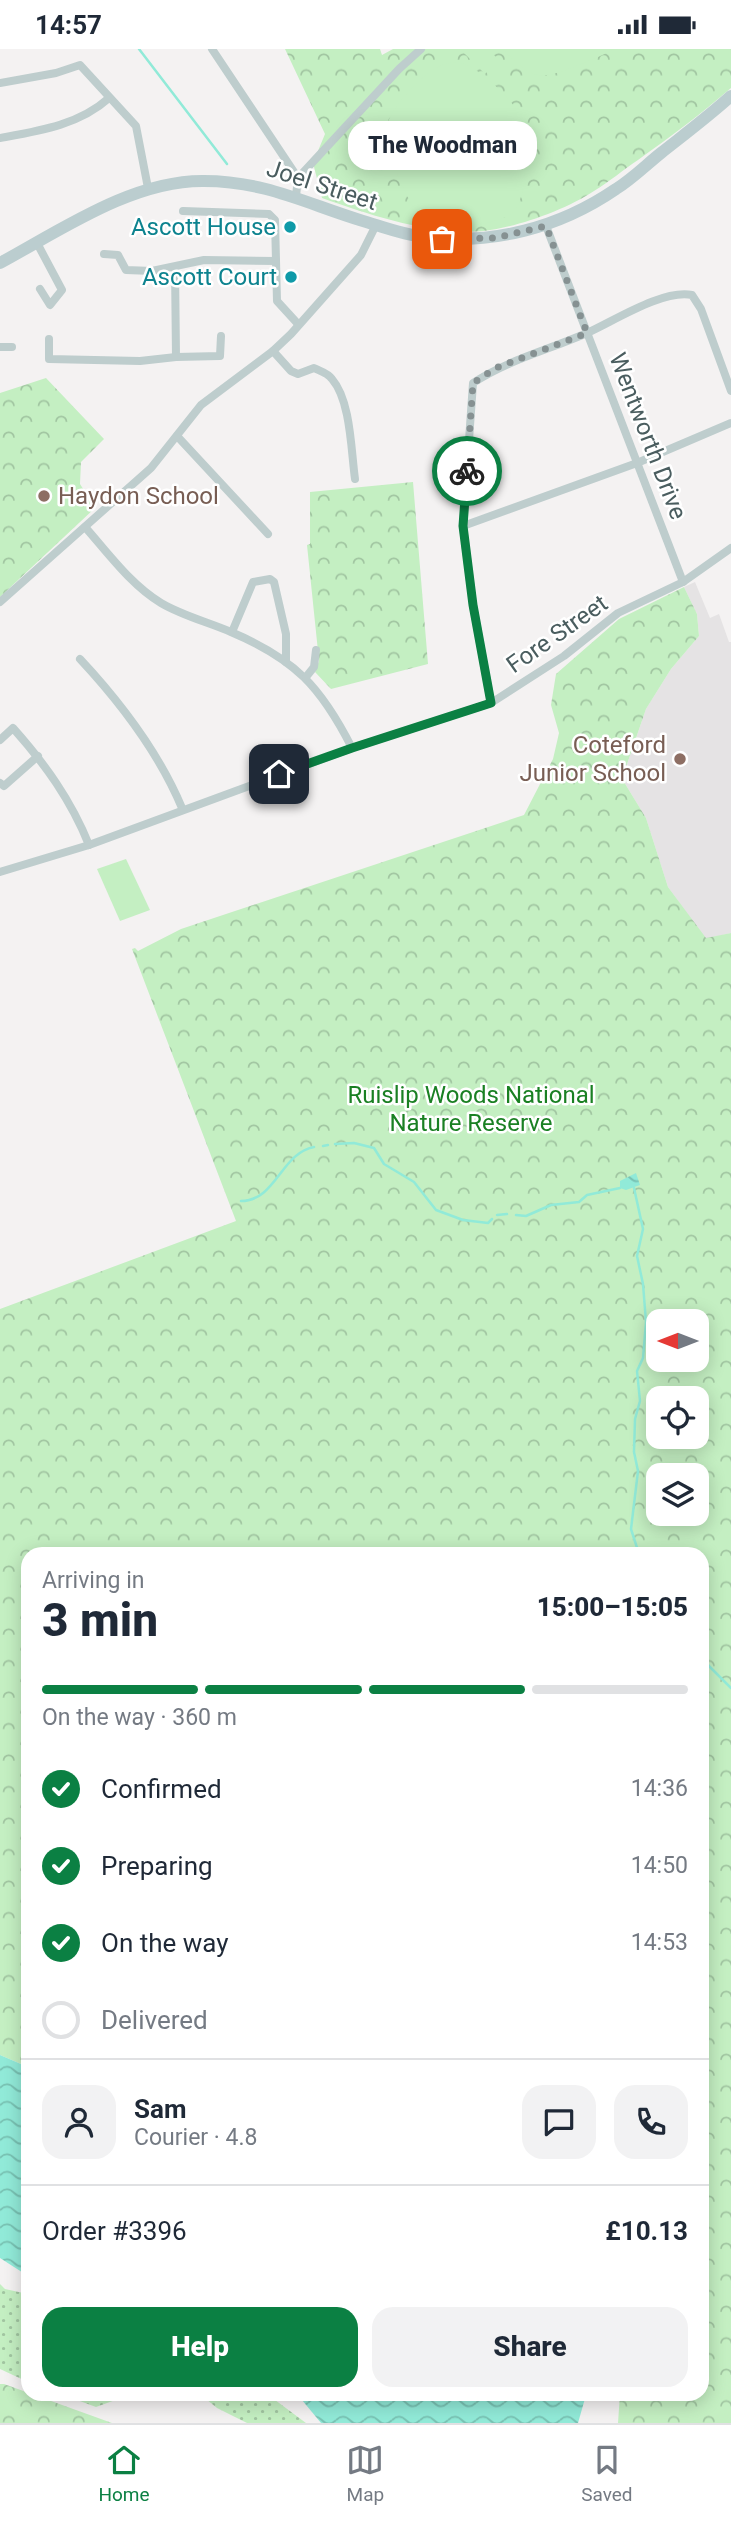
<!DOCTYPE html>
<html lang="en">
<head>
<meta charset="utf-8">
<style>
	body { margin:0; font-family:Roboto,sans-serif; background:#f2f2f3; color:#1f2937; height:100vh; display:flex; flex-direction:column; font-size:26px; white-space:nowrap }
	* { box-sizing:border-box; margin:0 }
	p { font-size:23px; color:#747a83 }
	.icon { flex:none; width:38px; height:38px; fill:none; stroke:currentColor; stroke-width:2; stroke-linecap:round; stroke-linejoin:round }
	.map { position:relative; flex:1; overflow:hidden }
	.sheet { position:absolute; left:21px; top:1498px; width:688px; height:854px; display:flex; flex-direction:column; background:#fff; border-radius:21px; box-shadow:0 4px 18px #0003 }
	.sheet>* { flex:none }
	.needle { width:46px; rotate:270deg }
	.tools { position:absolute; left:646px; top:1260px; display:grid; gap:14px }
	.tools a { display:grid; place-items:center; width:63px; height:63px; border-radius:14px; background:#fff; box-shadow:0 4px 18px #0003; font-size:35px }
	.pin { position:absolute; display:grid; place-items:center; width:60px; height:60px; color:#fff; margin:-30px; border-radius:14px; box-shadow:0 4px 10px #0006 }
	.courier { position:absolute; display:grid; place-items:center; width:70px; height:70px; margin:-35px; border:5px solid #0b8043; border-radius:50%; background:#fff; color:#222; box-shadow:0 2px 9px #0007 }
	.bubble { position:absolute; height:49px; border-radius:21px; background:#fff; box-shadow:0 4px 18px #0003; font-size:23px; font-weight:800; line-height:49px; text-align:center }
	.headline em { font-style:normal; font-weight:800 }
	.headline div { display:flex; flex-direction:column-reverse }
	.headline { display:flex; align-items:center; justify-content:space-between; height:119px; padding:0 21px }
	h1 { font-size:46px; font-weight:800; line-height:52px }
	.bar { display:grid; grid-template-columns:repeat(4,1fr); gap:10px 7px; align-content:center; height:84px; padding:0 21px }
	.bar i { height:9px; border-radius:5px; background:#e0e1e3 }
	.bar .active { background:#0b8043 }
	.bar p { grid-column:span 4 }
	.line { display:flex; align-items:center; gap:18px; padding:0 21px; border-top:2px solid #e0e1e3 }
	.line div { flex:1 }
	.round { display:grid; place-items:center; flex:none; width:74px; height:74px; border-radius:21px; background:#f2f2f3 }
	ol { padding:0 21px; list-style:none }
	li { display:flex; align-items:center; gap:21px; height:77px }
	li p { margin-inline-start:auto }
	li .icon { padding:7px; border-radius:50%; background:#0b8043; color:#fff; stroke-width:4 }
	li:last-child { color:#747a83 }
	li i { width:38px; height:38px; border:4px solid #e0e1e3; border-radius:50% }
	.cta { display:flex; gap:14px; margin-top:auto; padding:14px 21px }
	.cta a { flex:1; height:80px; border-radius:21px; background:#0b8043; color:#fff; font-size:28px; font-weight:800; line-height:80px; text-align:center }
	.cta a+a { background:#f2f2f3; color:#1f2937 }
	.status { display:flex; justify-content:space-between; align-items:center; height:49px; padding:0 35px; background:#fff; direction:ltr }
	.status svg { height:19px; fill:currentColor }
	.dock { display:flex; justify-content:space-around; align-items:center; height:98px; border-top:2px solid #e0e1e3; background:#fff; font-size:19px; color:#747a83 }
	.dock a { display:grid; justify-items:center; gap:4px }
	.dock .active { color:#0b8043 }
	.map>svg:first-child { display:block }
</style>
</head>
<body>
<div class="status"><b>14:57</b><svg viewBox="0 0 49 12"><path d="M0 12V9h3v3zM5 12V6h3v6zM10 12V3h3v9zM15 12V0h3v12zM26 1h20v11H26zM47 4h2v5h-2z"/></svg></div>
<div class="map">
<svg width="731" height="2374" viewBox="0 0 731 2374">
	<defs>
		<pattern id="grass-dots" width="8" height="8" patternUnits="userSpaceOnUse" patternTransform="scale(1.75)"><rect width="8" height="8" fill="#c4efc2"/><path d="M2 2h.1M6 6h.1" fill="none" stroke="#a1c5a1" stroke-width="1.8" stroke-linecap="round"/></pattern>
		<pattern id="forest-crowns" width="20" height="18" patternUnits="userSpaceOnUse" patternTransform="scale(1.75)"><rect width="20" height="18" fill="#c4efc2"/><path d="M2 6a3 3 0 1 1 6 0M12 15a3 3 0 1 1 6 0" fill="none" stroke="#a1c5a1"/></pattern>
		<pattern id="water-waves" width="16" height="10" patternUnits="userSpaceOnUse" patternTransform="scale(1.75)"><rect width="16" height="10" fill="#91ead8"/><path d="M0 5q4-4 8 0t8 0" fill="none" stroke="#78c1b2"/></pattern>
	</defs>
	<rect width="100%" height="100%" fill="#f4f2f2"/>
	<path fill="#e5e3e4" d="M 695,533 L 710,569 L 719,565 L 729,593 L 731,593 L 731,884 L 706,890 L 668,838 L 646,769 L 624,733 L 625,721 L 646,660 L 671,620 L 699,587 L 697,565 L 684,538 Z"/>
	<g fill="url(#grass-dots)">
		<path d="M 0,2235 L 5,2240 L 28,2245 L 28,2333 L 0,2320 Z"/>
		<path d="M 61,2345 L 132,2345 L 96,2358 Z"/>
		<path d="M 200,2345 L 267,2345 L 306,2374 L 247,2374 L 217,2359 Z"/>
	</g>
	<g fill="url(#forest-crowns)" fill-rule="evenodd">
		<path d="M 285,0 L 380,0 L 382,6 L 393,0 L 731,0 L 731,39 C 701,65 670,88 638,111 C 623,121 609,133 594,142 C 565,161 518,178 484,182 C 432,187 370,166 322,149 L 313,114 L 325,85 Z"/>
		<path d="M 46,329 L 104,390 L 81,413 L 80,435 L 95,459 L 0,548 L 0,344 Z"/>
		<path d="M 413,433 L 428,615 L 331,640 L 315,623 L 319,612 L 307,496 L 310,495 L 310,443 Z"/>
		<path d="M 684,538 L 697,565 L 699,587 L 671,620 L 646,660 L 625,721 L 624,733 L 646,769 L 668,838 L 706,889 L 731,884 L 731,2374 L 618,2374 L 620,2345 L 702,2345 L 702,1505 L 28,1505 L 28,2018 L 0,2006 L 0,1260 L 236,1172 L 132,900 L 135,899 L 138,902 L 181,880 L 524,766 L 553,710 L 559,684 L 551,656 L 556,625 L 619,570 ZM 658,1272 L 696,1272 L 696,1311 L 658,1311 ZM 658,1349 L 696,1349 L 696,1388 L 658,1388 ZM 658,1426 L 696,1426 L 696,1465 L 658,1465 Z"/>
		<path d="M 0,2335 L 4,2335 L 112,2374 L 0,2374 Z"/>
	</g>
	<g fill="#c4efc2">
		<path d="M 460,0 L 488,0 L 499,11 L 485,25 Z"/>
		<path d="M 503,0 L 613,0 C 603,7 590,11 579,16 C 539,32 532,31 503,0 Z"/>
		<path d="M 461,14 C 477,17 513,50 519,66 C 526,87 530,149 512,164 C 503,171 487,174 477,176 C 463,179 442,181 429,175 C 411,167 381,94 387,75 C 394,56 425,21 445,15 C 450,13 456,14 461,14 Z"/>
		<path d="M 126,810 L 150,861 L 120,872 L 97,820 Z"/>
	</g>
	<g fill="url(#water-waves)">
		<path d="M 636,1124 L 640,1136 L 626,1141 L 620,1139 L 620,1132 Z"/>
		<path d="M 0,2006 L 28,2018 L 28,2227 L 0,2209 Z"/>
		<path d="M 297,2345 L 586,2345 L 586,2346 L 578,2374 L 321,2374 Z"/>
	</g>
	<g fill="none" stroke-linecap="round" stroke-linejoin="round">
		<g stroke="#91ead8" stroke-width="2.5">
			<path d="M 139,0 L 227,115"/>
			<path d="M 335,1095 L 354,1094 L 374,1099 L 384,1115 L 414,1133 L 436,1161 L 463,1171 L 488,1174 L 492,1170"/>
			<path d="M 323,1097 L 328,1096"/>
			<path d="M 634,1139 L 643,1180 L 637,1207 L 643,1235 L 646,1273 L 643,1309 L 637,1322 L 640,1352 L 635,1370 L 634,1403 L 638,1422 L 631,1480 L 639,1505"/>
			<path d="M 241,1152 C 276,1152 281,1104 314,1098"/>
			<path d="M 497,1166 L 507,1165"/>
			<path d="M 516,1166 L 526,1167 L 551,1156 L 579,1153 L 587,1146 L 620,1139"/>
			<path d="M 702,1610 L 731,1639"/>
		</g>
		<g stroke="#becdcd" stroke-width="8">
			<path d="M 212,0 L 298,129"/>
			<path d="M 0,34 L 56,24 L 80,16 L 136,77 L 148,139"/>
			<path d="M 0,89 C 39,82 79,76 109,49"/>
			<path d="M 296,147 L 298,129 L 399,20 L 421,0"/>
			<path d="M 183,162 L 269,165 L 275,171 L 277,252 L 298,275"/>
			<path d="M 546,177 L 683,533"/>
			<path d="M 37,194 L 62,241 L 50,256 L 40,240"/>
			<path d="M 104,205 L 118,206 L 126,221 L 152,222 L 204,211 L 276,212"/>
			<path d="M 175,218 L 176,308"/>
			<path d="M 49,290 L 49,310 L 140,312 L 176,308 L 220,307 L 221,287"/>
			<path d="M 0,298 L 12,298"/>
			<path d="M 273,302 L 291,322 L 298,325 L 314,319 C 320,322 328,324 332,330 C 351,352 351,402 355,430"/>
			<path d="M 177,387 L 268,485"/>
			<path d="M 463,477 L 637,414 L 731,374"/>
			<path d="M 85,478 C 108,504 131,536 161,554 C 183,567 208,573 231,583 C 295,610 321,638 352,699"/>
			<path d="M 0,553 L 151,419 L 201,356 L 273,302 L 291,285 L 361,206 L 376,176"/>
			<path d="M 232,583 L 253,533 L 270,530 L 274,533 L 286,585 L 286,613"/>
			<path d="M 80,610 C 121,654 159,704 182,759"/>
			<path d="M 306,628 L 314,618 L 316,601"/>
			<path d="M 491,654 L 473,556 L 463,477 L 473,334 C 508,311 548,301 587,284 C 614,272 663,240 692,246 L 701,260 L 731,342"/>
			<path d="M 0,691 L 13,679 C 45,715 71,751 89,796"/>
			<path d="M 0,734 L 4,737 L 38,707"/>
			<path d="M 0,823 L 89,796 L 352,699 L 491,654 L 564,607 L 618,564 L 683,533 L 731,499"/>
		</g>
		<path stroke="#bbcdcf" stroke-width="12" d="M 0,214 C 61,181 133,131 204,132 C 265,132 307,155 363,172 C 383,178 404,186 424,188 C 493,196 559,179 616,140 C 632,130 646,116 661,104 C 685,85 709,67 731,47"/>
	</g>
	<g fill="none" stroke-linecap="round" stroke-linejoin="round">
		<path stroke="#869192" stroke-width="7" stroke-dasharray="0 12.6" d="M 442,190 L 495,189 L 546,177 L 587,284 L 496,319 L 473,334 L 467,422"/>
		<path stroke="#0b8043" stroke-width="9" d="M 279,725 L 352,699 L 491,654 L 473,556 L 463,477 L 467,422"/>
	</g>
	<g fill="#0f9aa8" stroke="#fff" stroke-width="2.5">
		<circle cx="290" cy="178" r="7"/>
		<circle cx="291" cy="228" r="7"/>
	</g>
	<g fill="#8d6e63" stroke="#fff" stroke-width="2.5">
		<circle cx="44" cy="447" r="7"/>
		<circle cx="680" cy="710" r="7"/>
	</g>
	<g text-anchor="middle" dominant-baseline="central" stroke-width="5" stroke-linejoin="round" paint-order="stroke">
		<g font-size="24" fill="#4a5d5f" stroke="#fff">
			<text transform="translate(322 136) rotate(18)">Joel Street</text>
			<text transform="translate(648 387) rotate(69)">Wentworth Drive</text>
			<text transform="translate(557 585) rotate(-35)">Fore Street</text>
		</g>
		<g font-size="24" fill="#0d838f" stroke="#fff" text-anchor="end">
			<text x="276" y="178">Ascott House</text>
			<text x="277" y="228">Ascott Court</text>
		</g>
		<g font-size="24" fill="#785e54" stroke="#fff" text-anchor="start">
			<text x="58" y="447">Haydon School</text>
			<text x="666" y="696" text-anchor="end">Coteford<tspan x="666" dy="28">Junior School</tspan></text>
		</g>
		<g font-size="24" fill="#1a8023" stroke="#fff">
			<text x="471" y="1046">Ruislip Woods National<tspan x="471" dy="28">Nature Reserve</tspan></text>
		</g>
	</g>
</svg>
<div class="tools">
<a><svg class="needle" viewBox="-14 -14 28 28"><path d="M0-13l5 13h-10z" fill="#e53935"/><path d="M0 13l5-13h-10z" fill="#747a83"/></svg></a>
<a><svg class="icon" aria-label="locate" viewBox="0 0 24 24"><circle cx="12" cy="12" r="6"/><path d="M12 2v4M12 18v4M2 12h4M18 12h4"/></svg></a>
<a><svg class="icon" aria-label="layers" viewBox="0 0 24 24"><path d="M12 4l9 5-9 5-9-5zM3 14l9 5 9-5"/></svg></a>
</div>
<div class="pin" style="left:442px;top:190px;background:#ea580c"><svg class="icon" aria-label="bag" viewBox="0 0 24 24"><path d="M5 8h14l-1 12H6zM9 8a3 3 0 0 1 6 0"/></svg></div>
<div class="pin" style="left:279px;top:725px;background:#1f2937"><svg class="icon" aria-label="home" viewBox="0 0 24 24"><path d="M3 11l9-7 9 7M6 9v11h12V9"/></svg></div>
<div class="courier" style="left:467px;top:422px"><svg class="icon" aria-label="bike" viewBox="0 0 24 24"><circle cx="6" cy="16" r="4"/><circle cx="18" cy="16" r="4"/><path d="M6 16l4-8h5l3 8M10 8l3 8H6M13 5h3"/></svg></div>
<div class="bubble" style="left:348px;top:72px;width:189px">The Woodman</div>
<section class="sheet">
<div class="headline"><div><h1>3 min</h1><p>Arriving in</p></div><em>15:00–15:05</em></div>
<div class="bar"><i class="active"></i><i class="active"></i><i class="active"></i><i></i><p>On the way · 360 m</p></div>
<ol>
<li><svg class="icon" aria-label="check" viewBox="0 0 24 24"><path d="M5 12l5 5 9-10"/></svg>Confirmed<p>14:36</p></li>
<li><svg class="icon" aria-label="check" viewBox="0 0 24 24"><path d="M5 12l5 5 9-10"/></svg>Preparing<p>14:50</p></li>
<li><svg class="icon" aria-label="check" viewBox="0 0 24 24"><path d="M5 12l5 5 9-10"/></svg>On the way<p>14:53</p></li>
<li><i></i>Delivered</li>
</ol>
<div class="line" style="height:126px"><a class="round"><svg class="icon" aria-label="person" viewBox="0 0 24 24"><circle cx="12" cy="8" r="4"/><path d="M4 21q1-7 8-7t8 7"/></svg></a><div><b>Sam</b><p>Courier · 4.8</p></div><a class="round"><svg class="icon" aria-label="chat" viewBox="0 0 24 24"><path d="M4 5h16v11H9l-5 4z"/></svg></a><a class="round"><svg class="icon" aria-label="phone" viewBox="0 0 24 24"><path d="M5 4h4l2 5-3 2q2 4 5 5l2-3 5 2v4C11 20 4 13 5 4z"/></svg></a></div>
<div class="line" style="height:91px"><div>Order #3396</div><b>£10.13</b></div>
<div class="cta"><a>Help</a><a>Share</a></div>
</section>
</div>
<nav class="dock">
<a class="active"><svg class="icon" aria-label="home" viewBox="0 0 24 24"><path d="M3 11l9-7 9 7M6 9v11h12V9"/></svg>Home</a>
<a><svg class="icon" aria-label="map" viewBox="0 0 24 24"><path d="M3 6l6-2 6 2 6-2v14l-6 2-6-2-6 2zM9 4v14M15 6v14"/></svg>Map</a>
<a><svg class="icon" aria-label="saved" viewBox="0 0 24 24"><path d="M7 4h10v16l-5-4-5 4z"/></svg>Saved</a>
</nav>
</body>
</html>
